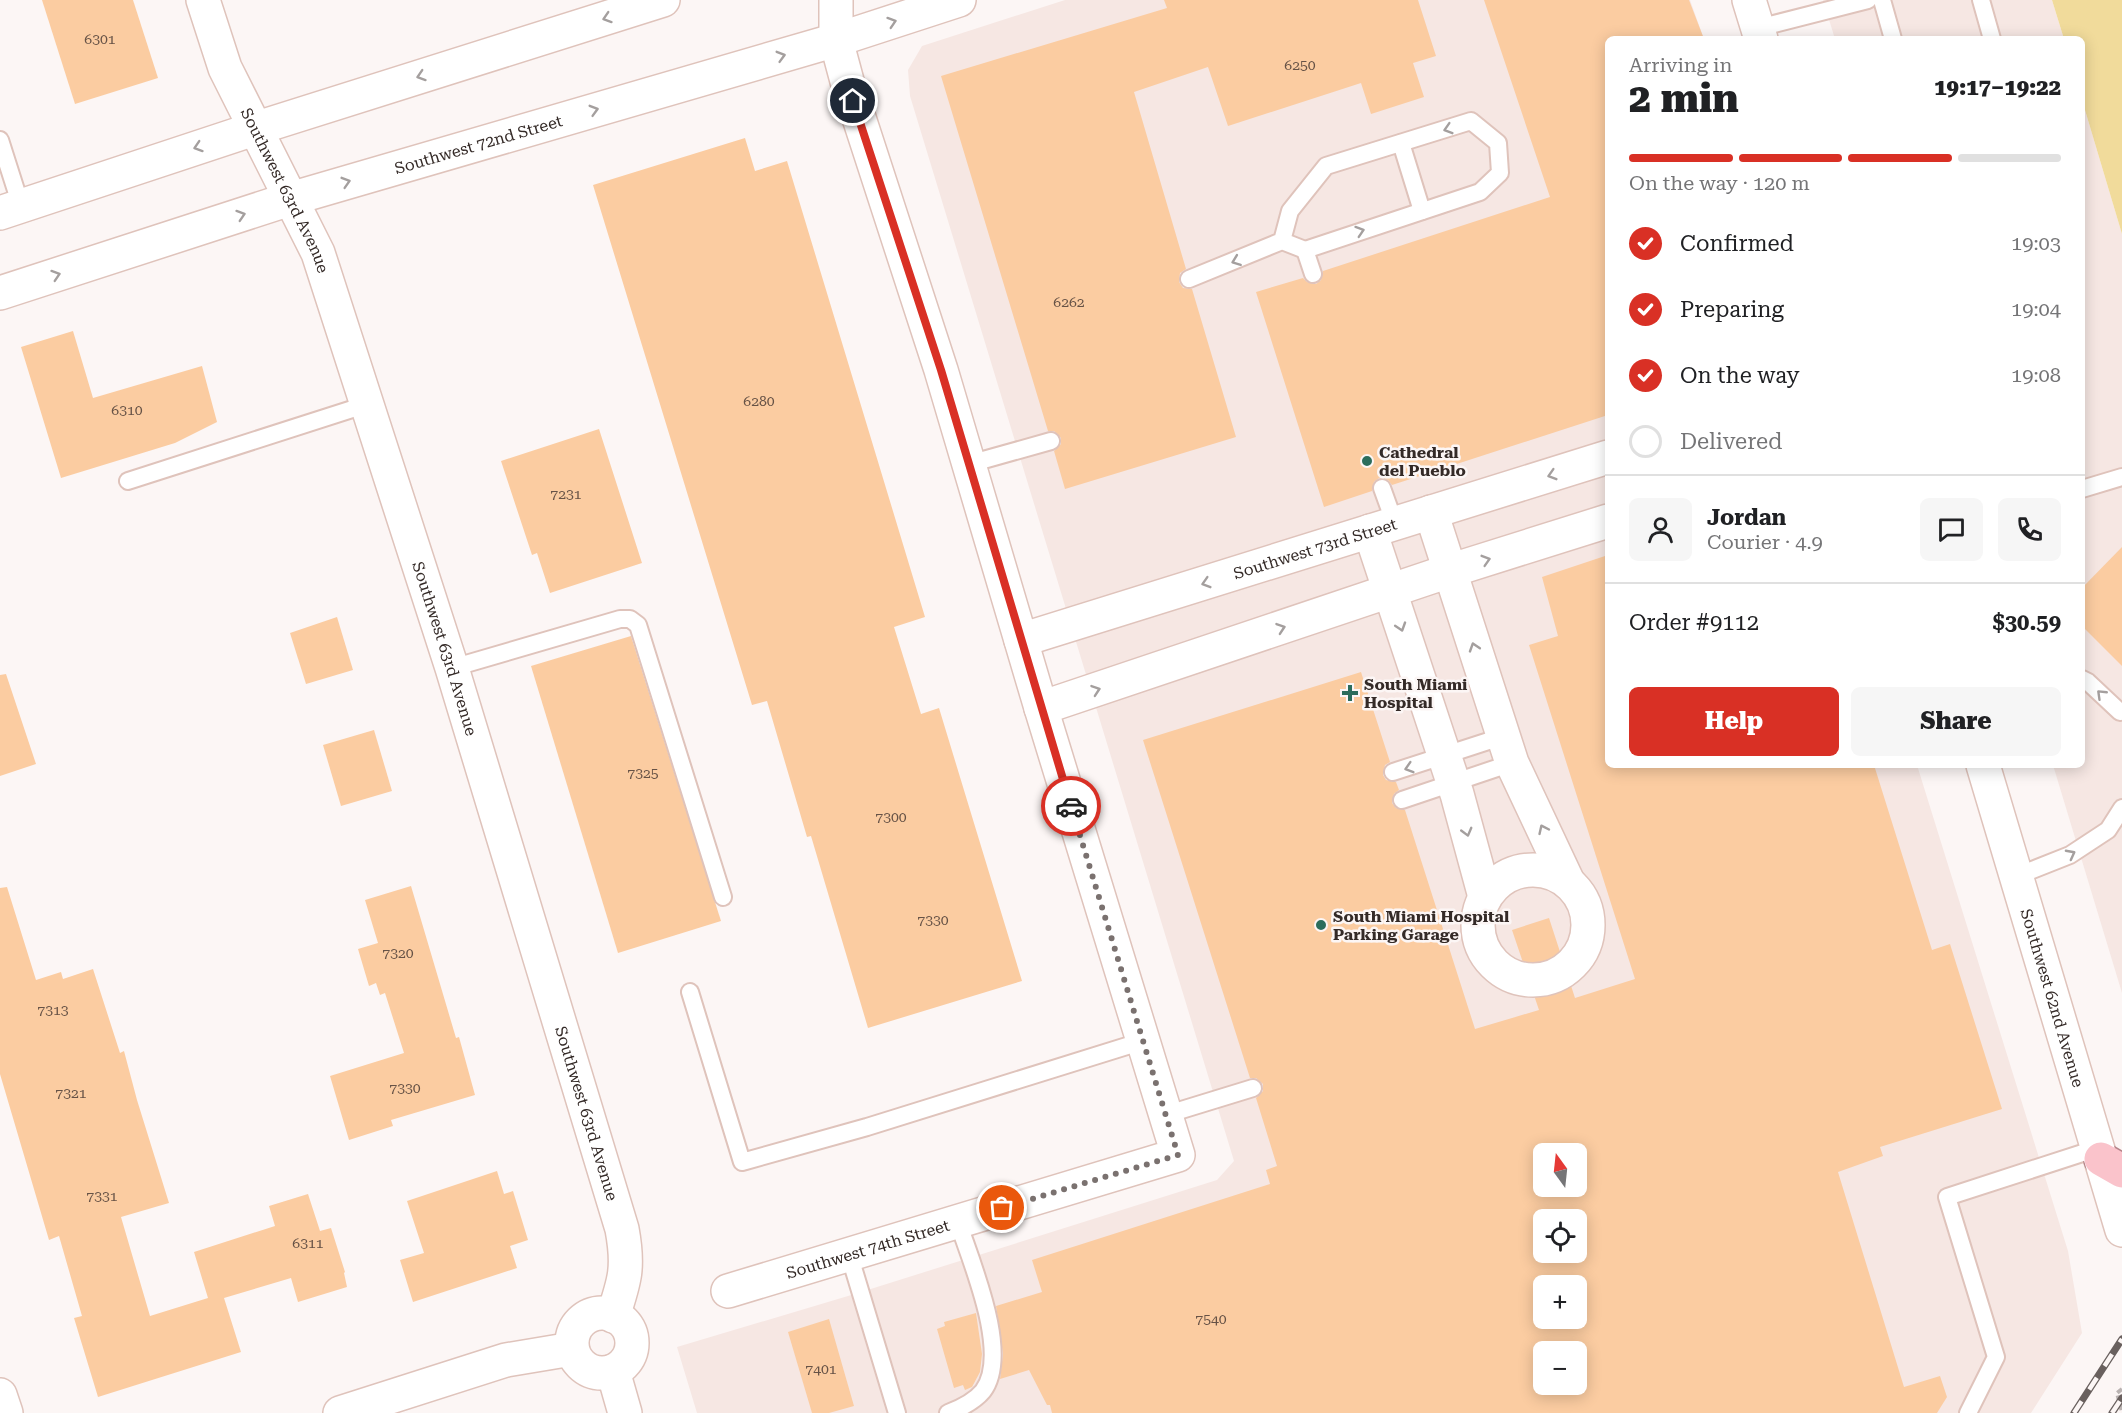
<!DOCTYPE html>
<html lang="en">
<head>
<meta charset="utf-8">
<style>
	body { margin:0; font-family:"Roboto Serif",serif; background:#f6f6f6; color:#202124; height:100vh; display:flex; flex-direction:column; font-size:22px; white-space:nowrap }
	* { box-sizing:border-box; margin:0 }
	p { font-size:20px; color:#757577 }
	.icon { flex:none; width:33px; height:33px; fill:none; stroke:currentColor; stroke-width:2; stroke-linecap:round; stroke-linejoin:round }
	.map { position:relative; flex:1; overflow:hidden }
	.sheet { position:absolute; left:1605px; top:36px; width:480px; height:732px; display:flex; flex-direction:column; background:#fff; border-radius:9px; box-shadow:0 3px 15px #0003 }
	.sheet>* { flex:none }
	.needle { width:39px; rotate:345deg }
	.controls { position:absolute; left:1533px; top:1143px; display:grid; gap:12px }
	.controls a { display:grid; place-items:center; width:54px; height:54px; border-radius:9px; background:#fff; box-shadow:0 3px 15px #0003; font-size:30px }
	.pin { position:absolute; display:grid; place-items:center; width:51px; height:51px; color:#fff; margin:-26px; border:3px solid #fff; border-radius:50%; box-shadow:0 2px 6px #0007 }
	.courier { position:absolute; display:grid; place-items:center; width:60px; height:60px; margin:-30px; border:4px solid #d93025; border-radius:50%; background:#fff; color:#222; box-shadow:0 2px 8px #0007 }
	.overview em { font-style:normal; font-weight:800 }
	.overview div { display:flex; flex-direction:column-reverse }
	.overview { display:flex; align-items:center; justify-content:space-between; height:102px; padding:0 24px }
	h1 { font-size:39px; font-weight:800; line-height:45px }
	.bar { display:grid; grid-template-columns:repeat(4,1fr); gap:9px 6px; align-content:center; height:72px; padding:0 24px }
	.bar i { height:8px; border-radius:4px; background:#e0e0e0 }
	.bar .on { background:#d93025 }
	.bar p { grid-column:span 4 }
	.line { display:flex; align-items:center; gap:15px; padding:0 24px; border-top:2px solid #e0e0e0 }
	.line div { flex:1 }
	.round { display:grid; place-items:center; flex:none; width:63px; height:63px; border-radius:9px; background:#f6f6f6 }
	ol { padding:0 24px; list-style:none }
	li { display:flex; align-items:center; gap:18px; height:66px }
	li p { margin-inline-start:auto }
	li .icon { padding:6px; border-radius:50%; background:#d93025; color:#fff; stroke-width:4 }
	li:last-child { color:#757577 }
	li i { width:33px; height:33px; border:3px solid #e0e0e0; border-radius:50% }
	.action { display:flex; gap:12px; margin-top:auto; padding:12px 24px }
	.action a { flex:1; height:69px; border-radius:9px; background:#d93025; color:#fff; font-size:24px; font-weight:800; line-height:69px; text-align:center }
	.action a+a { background:#f6f6f6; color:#202124 }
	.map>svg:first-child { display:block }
</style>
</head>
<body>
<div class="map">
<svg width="2122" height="1413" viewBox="0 0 2122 1413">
	<rect width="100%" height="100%" fill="#fcf6f5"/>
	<g fill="#f6e7e3" fill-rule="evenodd">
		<path d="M 1065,0 L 1690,0 L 1704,39 L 1608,39 L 1608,765 L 1917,765 L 2068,1251 L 2082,1333 L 2031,1413 L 697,1413 L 677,1347 L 858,1293 L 1217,1180 L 1234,1161 L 910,96 L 908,70 L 922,46 ZM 1544,1154 L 1576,1154 L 1576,1186 L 1544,1186 ZM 1544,1220 L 1576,1220 L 1576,1252 L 1544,1252 ZM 1544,1286 L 1576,1286 L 1576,1318 L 1544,1318 ZM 1544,1352 L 1576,1352 L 1576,1384 L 1544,1384 Z"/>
		<path d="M 1823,0 L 2052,0 L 2064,39 L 1835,39 Z"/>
		<path d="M 2082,100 L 2122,234 L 2122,993 L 2053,765 L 2082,765 Z"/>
	</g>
	<path fill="#f1db9b" d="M 2052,0 L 2122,0 L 2122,234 L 2082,100 L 2082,39 L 2064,39 Z"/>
	<g fill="#fbcca1" fill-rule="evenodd">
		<path d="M 42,0 L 133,0 L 158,78 L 75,104 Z"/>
		<path d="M 1164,0 L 1418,0 L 1436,56 L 1413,63 L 1424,97 L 1371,114 L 1361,83 L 1228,126 L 1208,67 L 1134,92 L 1186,269 L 1180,273 L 1179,282 L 1183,288 L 1192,289 L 1236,437 L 1065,489 L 1054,451 L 1061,444 L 1061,438 L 1054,431 L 1048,431 L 941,76 L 1167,8 Z"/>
		<path d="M 1484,0 L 1689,0 L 1704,39 L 1608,39 L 1608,415 L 1392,485 L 1388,480 L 1379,478 L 1374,482 L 1372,491 L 1324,507 L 1256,292 L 1303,278 L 1307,282 L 1316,284 L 1321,280 L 1323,271 L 1550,197 Z"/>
		<path d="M 745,138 L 755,171 L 787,161 L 925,617 L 894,627 L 921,714 L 939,708 L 1022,981 L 868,1028 L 811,836 L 807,837 L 767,701 L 752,705 L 593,185 Z"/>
		<path d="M 73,331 L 93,398 L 202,366 L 217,422 L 175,443 L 61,478 L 21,347 Z"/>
		<path d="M 599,429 L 642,563 L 550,593 L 537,553 L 532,555 L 501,461 Z"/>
		<path d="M 2122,547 L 2122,666 L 2082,626 L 2082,588 Z"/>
		<path d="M 1608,555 L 1608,765 L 1874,765 L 1932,950 L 1950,944 L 2002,1109 L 1880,1147 L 1883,1156 L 1838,1172 L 1904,1387 L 1940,1376 L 1947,1397 L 1937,1413 L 1052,1413 L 1050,1405 L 1047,1405 L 1029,1370 L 1000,1379 L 1003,1354 L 996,1306 L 1042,1292 L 1032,1260 L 1270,1184 L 1266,1170 L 1277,1166 L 1256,1098 L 1263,1091 L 1263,1084 L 1256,1078 L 1250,1078 L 1143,740 L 1361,672 L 1390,762 L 1385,765 L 1383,775 L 1386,780 L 1396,782 L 1399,790 L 1394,794 L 1392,803 L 1396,808 L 1405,810 L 1475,1029 L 1539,1010 L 1512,930 L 1549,918 L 1575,998 L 1635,979 L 1529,645 L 1558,636 L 1542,577 ZM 1544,1154 L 1576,1154 L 1576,1186 L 1544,1186 ZM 1544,1220 L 1576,1220 L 1576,1252 L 1544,1252 ZM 1544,1286 L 1576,1286 L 1576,1318 L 1544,1318 ZM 1544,1352 L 1576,1352 L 1576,1384 L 1544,1384 Z"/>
		<path d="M 337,617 L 353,670 L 306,684 L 290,633 Z"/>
		<path d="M 631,636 L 721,921 L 618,953 L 531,666 Z"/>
		<path d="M 6,674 L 36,764 L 0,776 L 0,675 Z"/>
		<path d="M 374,730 L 392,791 L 341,806 L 323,745 Z"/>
		<path d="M 411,886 L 456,1038 L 459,1037 L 475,1095 L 391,1120 L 393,1126 L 349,1140 L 330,1076 L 404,1053 L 385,993 L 380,995 L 376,983 L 369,986 L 358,949 L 378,943 L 365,900 Z"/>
		<path d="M 7,887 L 36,980 L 61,972 L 63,979 L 93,969 L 120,1053 L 124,1051 L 137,1100 L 169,1203 L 121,1217 L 150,1316 L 208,1298 L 194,1252 L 275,1226 L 269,1206 L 308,1194 L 320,1231 L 331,1228 L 345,1272 L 344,1273 L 347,1287 L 298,1302 L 291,1278 L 224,1298 L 241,1352 L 98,1397 L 74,1318 L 82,1316 L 59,1236 L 49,1240 L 0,1074 L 0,888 Z"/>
		<path d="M 497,1171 L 504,1194 L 513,1191 L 528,1240 L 510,1246 L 517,1268 L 413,1302 L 400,1260 L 424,1253 L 407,1201 Z"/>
		<path d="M 976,1313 L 982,1354 L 980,1372 L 972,1387 L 965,1390 L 963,1385 L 954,1388 L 937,1329 L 945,1326 L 944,1322 Z"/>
		<path d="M 829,1319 L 854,1406 L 829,1413 L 812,1413 L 788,1332 Z"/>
	</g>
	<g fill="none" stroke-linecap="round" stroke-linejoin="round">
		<defs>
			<g id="service">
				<path d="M 1882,0 L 1893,39"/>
				<path d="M 1981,0 L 1992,39"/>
				<path d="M 1758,28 L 1868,0"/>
				<path d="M 0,140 L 21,206"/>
				<path d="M 1401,143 L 1422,211"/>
				<path d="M 1305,250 L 1313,274"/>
				<path d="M 1189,279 L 1282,241 L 1305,250 L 1480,192 L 1500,173 L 1498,143 L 1471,121 L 1326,166 L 1290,211 L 1282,241"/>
				<path d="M 969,464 L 1051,441"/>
				<path d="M 128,481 L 368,404"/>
				<path d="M 1382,488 L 1395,524"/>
				<path d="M 2082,489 L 2122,477"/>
				<path d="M 452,668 L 620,619 L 630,619 L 638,625 L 723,897"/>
				<path d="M 2082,679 L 2088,682 L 2120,712"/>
				<path d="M 1393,772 L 1504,736"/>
				<path d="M 1402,800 L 1512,763"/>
				<path d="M 2017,876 L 2070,855 L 2108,830 L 2122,808"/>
				<path d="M 690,992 L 742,1162 L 867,1127 L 1143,1041"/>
				<path d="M 1165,1115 L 1253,1088"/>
				<path d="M 849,1254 L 897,1413"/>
				<path d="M 948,1413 C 961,1408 974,1402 983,1391 C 1011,1354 971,1262 958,1222"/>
				<path d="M 1968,1413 L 1996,1357 L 1947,1197 L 2098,1148"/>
			</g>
			<g id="minor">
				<path id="s1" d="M 203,0 L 225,68 L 318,253 L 452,668 L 622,1229 C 629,1267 625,1280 613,1316"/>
				<path d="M 1431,512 L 1512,763 L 1568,882"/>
				<path d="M 1370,531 L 1457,794 L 1485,897"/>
				<path id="s2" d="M 1021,640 L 1608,457"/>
				<path d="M 1041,708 L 1449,571 L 1608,521"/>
				<circle cx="1533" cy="925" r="55"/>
				<path id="s3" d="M 728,1291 L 1178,1155 L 1041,708 L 941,370 L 847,81 L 836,40 L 836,0"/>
				<circle cx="602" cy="1343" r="30"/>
				<path d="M 613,1371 L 625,1413"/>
				<path d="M 0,1395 L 6,1413"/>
				<path d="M 340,1413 L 506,1360 L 572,1349"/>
			</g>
			<g id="tertiary">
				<path d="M 1749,0 L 1761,39"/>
				<path id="s4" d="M 1983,765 L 2122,1230"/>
			</g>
			<g id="secondary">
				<path d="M 0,213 L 254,129 L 663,0"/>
				<path id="s5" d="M 0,293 L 290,199 L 836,40 L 959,0"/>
			</g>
			<path id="trunk" d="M 2101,1159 L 2122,1171"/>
		</defs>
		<use href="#service" stroke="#dfc3bb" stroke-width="20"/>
		<use href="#minor" stroke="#dfc3bb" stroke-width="36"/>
		<use href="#tertiary" stroke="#dfc3bb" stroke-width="36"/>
		<use href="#secondary" stroke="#dfc3bb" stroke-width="36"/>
		<use href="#trunk" stroke="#b48489" stroke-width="36"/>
		<path stroke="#bab3b2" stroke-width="4" stroke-dasharray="6 3" stroke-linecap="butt" d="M 2122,1389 L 2117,1393 L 2122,1412"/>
		<use href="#service" stroke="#fff" stroke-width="16"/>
		<use href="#minor" stroke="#fff" stroke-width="33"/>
		<use href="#tertiary" stroke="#fff" stroke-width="33"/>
		<use href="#secondary" stroke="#fff" stroke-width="33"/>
		<use href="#trunk" stroke="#fac3cb" stroke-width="33"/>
		<defs>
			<g id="rail">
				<path d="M 2074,1413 L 2122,1339"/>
				<path d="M 2112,1413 L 2122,1398"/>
			</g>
		</defs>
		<use href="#rail" stroke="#69605e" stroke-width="7"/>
		<use href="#rail" stroke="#fcf6f5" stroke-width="4.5" stroke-dasharray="14" stroke-linecap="butt"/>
	</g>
	<defs><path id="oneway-chevron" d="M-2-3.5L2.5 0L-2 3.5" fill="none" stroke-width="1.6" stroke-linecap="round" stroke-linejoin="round" transform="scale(1.5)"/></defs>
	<g stroke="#a49f9e">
		<use href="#oneway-chevron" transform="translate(607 18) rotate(162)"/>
		<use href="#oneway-chevron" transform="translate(892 22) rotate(-18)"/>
		<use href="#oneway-chevron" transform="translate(781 56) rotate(-16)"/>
		<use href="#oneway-chevron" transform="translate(421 76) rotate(162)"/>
		<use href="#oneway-chevron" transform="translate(594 110) rotate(-16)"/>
		<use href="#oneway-chevron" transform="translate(1448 129) rotate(163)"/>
		<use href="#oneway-chevron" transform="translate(198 147) rotate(162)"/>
		<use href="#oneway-chevron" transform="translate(346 182) rotate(-17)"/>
		<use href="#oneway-chevron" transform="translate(241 215) rotate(-18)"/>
		<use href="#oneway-chevron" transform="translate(1360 231) rotate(-18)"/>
		<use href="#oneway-chevron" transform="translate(1236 261) rotate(159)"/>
		<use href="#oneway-chevron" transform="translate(56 275) rotate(-18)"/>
		<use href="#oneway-chevron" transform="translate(1552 475) rotate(163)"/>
		<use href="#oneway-chevron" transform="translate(1486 560) rotate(-17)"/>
		<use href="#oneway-chevron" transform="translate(1206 583) rotate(163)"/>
		<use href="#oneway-chevron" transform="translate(1401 627) rotate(72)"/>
		<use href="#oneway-chevron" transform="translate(1281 628) rotate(-19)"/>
		<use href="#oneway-chevron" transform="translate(1474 647) rotate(-108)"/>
		<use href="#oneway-chevron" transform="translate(1096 690) rotate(-19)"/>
		<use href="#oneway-chevron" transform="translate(2101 694) rotate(-136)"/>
		<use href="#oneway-chevron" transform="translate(1409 768) rotate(163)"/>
		<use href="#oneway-chevron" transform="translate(1543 829) rotate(-115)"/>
		<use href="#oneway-chevron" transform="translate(1467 832) rotate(75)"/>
		<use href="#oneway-chevron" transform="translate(2071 854) rotate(-28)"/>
	</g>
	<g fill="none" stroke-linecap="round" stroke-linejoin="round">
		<path stroke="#7a716f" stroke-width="6" stroke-dasharray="0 10.8" d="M 1002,1208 L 1178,1155 L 1071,806"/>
		<path stroke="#d93025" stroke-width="8" d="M 853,101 L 941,370 L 1071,806"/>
	</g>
	<g fill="#2c6d5c" stroke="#fcf6f5" stroke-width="2">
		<circle cx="1367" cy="461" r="6"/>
		<path d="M1347 684h6v6h6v6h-6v6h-6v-6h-6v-6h6z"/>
		<circle cx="1321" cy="925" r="6"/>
	</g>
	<g text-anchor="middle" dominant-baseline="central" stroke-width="5" stroke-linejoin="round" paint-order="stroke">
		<g font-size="14" fill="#665246">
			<text x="100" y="39">6301</text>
			<text x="1300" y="65">6250</text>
			<text x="1069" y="302">6262</text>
			<text x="759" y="401">6280</text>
			<text x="127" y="410">6310</text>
			<text x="566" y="494">7231</text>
			<text x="643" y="773">7325</text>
			<text x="891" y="817">7300</text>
			<text x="933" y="920">7330</text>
			<text x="398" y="953">7320</text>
			<text x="53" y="1010">7313</text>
			<text x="405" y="1088">7330</text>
			<text x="71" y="1093">7321</text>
			<text x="102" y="1196">7331</text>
			<text x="308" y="1243">6311</text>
			<text x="1211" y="1319">7540</text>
			<text x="821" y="1369">7401</text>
		</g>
		<g font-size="16" fill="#342a27" stroke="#fcf6f5">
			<text stroke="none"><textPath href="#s5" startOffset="501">Southwest 72nd Street</textPath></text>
			<text stroke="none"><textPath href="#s1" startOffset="208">Southwest 63rd Avenue</textPath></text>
			<text stroke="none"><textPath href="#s2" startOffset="308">Southwest 73rd Street</textPath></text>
			<text stroke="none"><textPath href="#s1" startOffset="694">Southwest 63rd Avenue</textPath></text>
			<text stroke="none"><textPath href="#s4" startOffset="243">Southwest 62nd Avenue</textPath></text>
			<text stroke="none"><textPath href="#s1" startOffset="1180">Southwest 63rd Avenue</textPath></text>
			<text stroke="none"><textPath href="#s3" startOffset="146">Southwest 74th Street</textPath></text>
		</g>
		<g font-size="16" font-weight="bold" fill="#342a27" stroke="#fcf6f5" text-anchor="start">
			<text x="1379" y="452">Cathedral<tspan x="1379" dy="18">del Pueblo</tspan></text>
			<text x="1364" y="684">South Miami<tspan x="1364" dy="18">Hospital</tspan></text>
			<text x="1333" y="916">South Miami Hospital<tspan x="1333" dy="18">Parking Garage</tspan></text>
		</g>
	</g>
</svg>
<div class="controls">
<a><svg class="needle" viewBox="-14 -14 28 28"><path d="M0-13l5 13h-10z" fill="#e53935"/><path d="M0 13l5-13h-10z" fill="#757577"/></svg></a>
<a><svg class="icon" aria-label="locate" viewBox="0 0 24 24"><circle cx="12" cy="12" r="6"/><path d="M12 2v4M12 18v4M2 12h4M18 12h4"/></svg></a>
<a>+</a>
<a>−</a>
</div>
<div class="pin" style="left:1002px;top:1208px;background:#ea580c"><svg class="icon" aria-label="bag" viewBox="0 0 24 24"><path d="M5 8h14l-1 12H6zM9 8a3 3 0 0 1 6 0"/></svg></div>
<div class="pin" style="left:853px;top:101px;background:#1f2937"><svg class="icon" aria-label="home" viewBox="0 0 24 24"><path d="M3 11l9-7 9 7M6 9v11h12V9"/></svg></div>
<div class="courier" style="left:1071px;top:806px"><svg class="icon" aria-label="car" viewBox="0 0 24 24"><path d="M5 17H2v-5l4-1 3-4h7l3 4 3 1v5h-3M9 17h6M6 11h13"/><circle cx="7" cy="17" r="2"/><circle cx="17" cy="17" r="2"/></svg></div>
<section class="sheet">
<div class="overview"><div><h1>2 min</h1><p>Arriving in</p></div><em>19:17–19:22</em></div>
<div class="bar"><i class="on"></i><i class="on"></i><i class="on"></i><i></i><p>On the way · 120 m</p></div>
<ol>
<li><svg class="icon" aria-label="check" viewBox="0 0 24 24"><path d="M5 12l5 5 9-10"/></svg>Confirmed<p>19:03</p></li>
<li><svg class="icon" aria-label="check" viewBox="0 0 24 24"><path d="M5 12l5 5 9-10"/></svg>Preparing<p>19:04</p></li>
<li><svg class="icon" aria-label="check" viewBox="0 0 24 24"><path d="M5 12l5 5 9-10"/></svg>On the way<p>19:08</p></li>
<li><i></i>Delivered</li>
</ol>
<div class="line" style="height:108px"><a class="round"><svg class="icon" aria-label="person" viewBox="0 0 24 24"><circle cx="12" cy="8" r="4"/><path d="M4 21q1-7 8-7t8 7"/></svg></a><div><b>Jordan</b><p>Courier · 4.9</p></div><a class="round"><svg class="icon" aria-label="chat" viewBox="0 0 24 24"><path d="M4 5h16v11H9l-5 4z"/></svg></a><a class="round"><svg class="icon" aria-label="phone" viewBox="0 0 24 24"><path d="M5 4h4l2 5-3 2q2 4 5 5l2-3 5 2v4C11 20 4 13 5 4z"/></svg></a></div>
<div class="line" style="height:78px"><div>Order #9112</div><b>$30.59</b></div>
<div class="action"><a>Help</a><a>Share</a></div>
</section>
</div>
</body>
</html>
